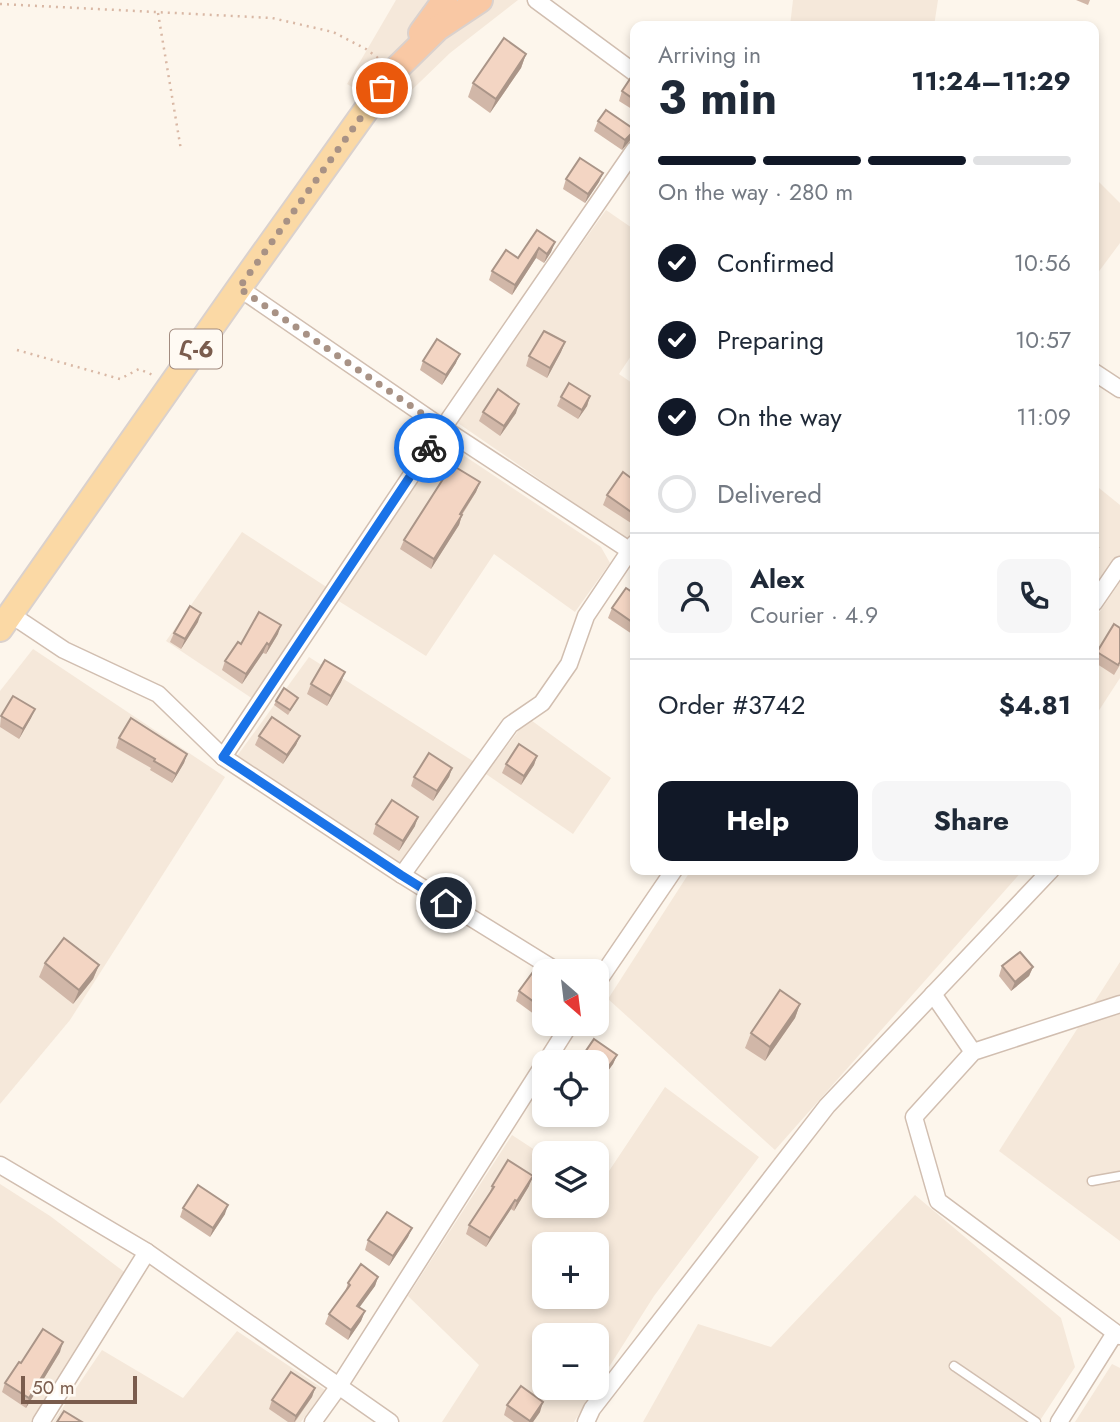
<!DOCTYPE html>
<html lang="en">
<head>
<meta charset="utf-8">
<style>
	body { margin:0; font-family:Jost,"Noto Sans Armenian",sans-serif; background:#f6f6f7; color:#1f2937; height:100vh; display:flex; flex-direction:column; font-size:26px; white-space:nowrap }
	* { box-sizing:border-box; margin:0 }
	p { font-size:23px; color:#747a83 }
	.icon { flex:none; width:38px; height:38px; fill:none; stroke:currentColor; stroke-width:2; stroke-linecap:round; stroke-linejoin:round }
	.map { position:relative; flex:1; overflow:hidden }
	.side { position:absolute; left:630px; top:21px; width:469px; height:854px; display:flex; flex-direction:column; background:#fff; border-radius:14px; box-shadow:0 4px 10px #0003 }
	.side>* { flex:none }
	.needle { width:46px; rotate:152deg }
	.buttons { position:absolute; left:532px; top:959px; display:grid; gap:14px }
	.buttons a { display:grid; place-items:center; width:77px; height:77px; border-radius:14px; background:#fff; box-shadow:0 4px 10px #0003; font-size:35px }
	.scale { position:absolute; left:21px; bottom:18px; width:116px; box-sizing:border-box; padding-left:7px; border:4px solid #7a5c4d; border-top:0; font-size:19px; line-height:24px; white-space:nowrap; color:#7a5c4d; -webkit-text-stroke:5px #fffaf3; paint-order:stroke }
	.pin { position:absolute; display:grid; place-items:center; width:60px; height:60px; color:#fff; margin:-30px; border:4px solid #fff; border-radius:50%; box-shadow:0 2px 7px #0007 }
	.courier { position:absolute; display:grid; place-items:center; width:70px; height:70px; margin:-35px; border:5px solid #1a73e8; border-radius:50%; background:#fff; color:#222; box-shadow:0 2px 9px #0007 }
	.summary em { font-style:normal; font-weight:700 }
	.summary div { display:flex; flex-direction:column-reverse }
	.summary { display:flex; align-items:center; justify-content:space-between; height:119px; padding:0 28px }
	h1 { font-size:46px; font-weight:700; line-height:52px }
	.bar { display:grid; grid-template-columns:repeat(4,1fr); gap:10px 7px; align-content:center; height:84px; padding:0 28px }
	.bar i { height:9px; border-radius:5px; background:#e0e1e3 }
	.bar .on { background:#111827 }
	.bar p { grid-column:span 4 }
	.line { display:flex; align-items:center; gap:18px; padding:0 28px; border-top:2px solid #e0e1e3 }
	.line div { flex:1 }
	.round { display:grid; place-items:center; flex:none; width:74px; height:74px; border-radius:14px; background:#f6f6f7 }
	ol { padding:0 28px; list-style:none }
	li { display:flex; align-items:center; gap:21px; height:77px }
	li p { margin-inline-start:auto }
	li .icon { padding:7px; border-radius:50%; background:#111827; color:#fff; stroke-width:4 }
	li:last-child { color:#747a83 }
	li i { width:38px; height:38px; border:4px solid #e0e1e3; border-radius:50% }
	.action { display:flex; gap:14px; margin-top:auto; padding:14px 28px }
	.action a { flex:1; height:80px; border-radius:14px; background:#111827; color:#fff; font-size:28px; font-weight:700; line-height:80px; text-align:center }
	.action a+a { background:#f6f6f7; color:#1f2937 }
	.map>svg:first-child { display:block }
</style>
</head>
<body>
<div class="map">
<svg width="1120" height="1422" viewBox="0 0 1120 1422">
	<rect width="100%" height="100%" fill="#fdf6ec"/>
	<g fill="#f5e8da" fill-rule="evenodd">
		<path d="M 396,0 L 518,0 L 450,53 L 391,110 L 347,84 Z"/>
		<path d="M 793,0 L 938,0 L 934,26 L 790,26 Z"/>
		<path d="M 1094,177 L 1120,203 L 1120,243 L 1094,278 Z"/>
		<path d="M 606,210 L 635,230 L 635,350 L 619,374 L 635,385 L 635,531 L 629,541 L 455,421 Z"/>
		<path d="M 445,443 L 601,547 L 610,563 L 575,612 L 494,554 L 426,656 L 337,600 Z"/>
		<path d="M 1094,484 L 1120,505 L 1120,556 L 1094,591 Z"/>
		<path d="M 242,532 L 328,588 L 253,699 L 166,641 Z"/>
		<path d="M 1120,582 L 1120,678 L 1094,718 L 1094,620 Z"/>
		<path d="M 33,649 L 225,777 L 70,1020 L 0,1104 L 0,691 Z"/>
		<path d="M 309,657 L 476,763 L 400,865 L 237,756 Z"/>
		<path d="M 528,718 L 611,778 L 573,834 L 486,774 Z"/>
		<path d="M 691,870 L 1023,870 L 775,1150 L 608,999 Z"/>
		<path d="M 1120,962 L 1120,1241 L 999,1151 Z"/>
		<path d="M 665,1087 L 759,1157 L 654,1296 L 597,1386 L 597,1335 L 544,1335 L 544,1388 L 596,1388 L 574,1422 L 442,1422 L 479,1365 L 408,1296 L 512,1135 L 544,1156 L 544,1206 L 597,1206 L 597,1189 ZM 544,1244 L 597,1244 L 597,1297 L 544,1297 Z"/>
		<path d="M 0,1184 L 50,1216 L 127,1274 L 33,1422 L 0,1422 Z"/>
		<path d="M 915,1195 L 1061,1318 L 1075,1367 L 1039,1422 L 643,1422 L 698,1324 L 771,1347 Z"/>
		<path d="M 237,1331 L 325,1390 L 301,1422 L 53,1422 L 102,1350 L 183,1398 Z"/>
		<path d="M 1112,1364 L 1120,1368 L 1120,1422 L 1075,1422 Z"/>
	</g>
	<g fill="none" stroke-linecap="round" stroke-linejoin="round">
		<defs>
			<g id="service">
				<path d="M 1092,1181 L 1120,1176"/>
				<path d="M 954,1366 L 1036,1422"/>
			</g>
			<g id="minor">
				<path d="M 536,0 L 635,73"/>
				<path d="M 239,288 L 443,428 L 635,554"/>
				<path d="M 1094,372 L 1120,389"/>
				<path d="M 1094,603 L 1120,565"/>
				<path d="M 10,614 L 64,650 L 158,694 L 223,757 L 402,875 L 557,971"/>
				<path d="M 223,757 L 443,428 L 635,149"/>
				<path d="M 402,875 L 510,725 L 542,703 L 569,664 L 586,616 L 635,543"/>
				<path d="M 597,983 L 674,870"/>
				<path d="M 933,994 L 973,1052"/>
				<path d="M 1120,1004 L 973,1052 L 914,1117 L 938,1201 L 1120,1336"/>
				<path d="M 546,1062 L 570,1024"/>
				<path d="M 0,1165 L 147,1252 L 390,1422"/>
				<path d="M 41,1422 L 147,1252"/>
				<path d="M 313,1422 L 339,1386 L 544,1064"/>
				<path d="M 586,1422 L 592,1409 L 827,1106 L 1051,870"/>
				<path d="M 1059,1422 L 1115,1333"/>
			</g>
			<path id="primary" d="M 0,629 L 239,288 L 394,71"/>
			<g id="trunk">
				<path d="M 421,33 L 445,0"/>
				<path d="M 394,71 L 438,28 L 480,0"/>
			</g>
		</defs>
		<use href="#service" stroke="#d1beb0" stroke-width="11"/>
		<use href="#minor" stroke="#d1beb0" stroke-width="19"/>
		<use href="#primary" stroke="#dad1cd" stroke-width="28"/>
		<use href="#trunk" stroke="#dad1cd" stroke-width="28"/>
		<g stroke="#d9b8a5" stroke-width="2.5" stroke-dasharray="2 5" stroke-linecap="butt">
			<path d="M 0,4 L 272,18 L 333,32 L 366,49 L 378,58"/>
			<path d="M 158,13 L 181,150"/>
			<path d="M 17,350 L 120,379 L 139,369 L 153,375"/>
		</g>
		<use href="#service" stroke="#fff" stroke-width="8"/>
		<use href="#minor" stroke="#fff" stroke-width="16"/>
		<use href="#primary" stroke="#fbd9a5" stroke-width="24"/>
		<use href="#trunk" stroke="#f9c8a4" stroke-width="24"/>
	</g>
	<g fill="#d1b7a8">
		<path d="M 1076,0 L 1090,0 L 1088,5 Z"/>
		<path d="M 526,54 L 521,68 L 490,113 L 468,97 L 473,83 Z"/>
		<path d="M 635,73 L 635,111 L 619,101 L 622,91 Z"/>
		<path d="M 598,121 L 635,130 L 631,139 L 622,150 L 594,131 Z"/>
		<path d="M 603,173 L 599,182 L 585,203 L 563,189 L 566,179 Z"/>
		<path d="M 537,230 L 555,242 L 551,252 L 544,263 L 536,258 L 512,295 L 489,280 L 492,271 L 518,258 Z"/>
		<path d="M 565,342 L 561,352 L 547,378 L 526,366 L 529,356 Z"/>
		<path d="M 423,361 L 456,363 L 442,385 L 420,370 Z"/>
		<path d="M 590,396 L 587,406 L 578,419 L 557,406 L 561,397 Z"/>
		<path d="M 483,412 L 516,413 L 500,436 L 479,421 Z"/>
		<path d="M 623,472 L 635,517 L 631,523 L 603,505 L 607,495 Z"/>
		<path d="M 480,482 L 476,492 L 462,515 L 459,525 L 431,569 L 400,549 L 404,540 Z"/>
		<path d="M 635,594 L 635,636 L 608,618 L 612,608 Z"/>
		<path d="M 198,622 L 181,649 L 170,642 L 174,633 Z"/>
		<path d="M 278,634 L 266,654 L 263,653 L 242,684 L 222,670 L 225,661 Z"/>
		<path d="M 1097,652 L 1120,665 L 1114,675 L 1094,662 Z"/>
		<path d="M 345,672 L 341,682 L 327,706 L 307,694 L 311,684 Z"/>
		<path d="M 276,701 L 296,702 L 288,715 L 274,705 Z"/>
		<path d="M 35,709 L 31,718 L 19,739 L 0,727 L 1,716 Z"/>
		<path d="M 259,736 L 300,736 L 296,745 L 283,764 L 255,745 Z"/>
		<path d="M 119,738 L 187,754 L 184,763 L 172,783 L 150,770 L 151,768 L 116,748 Z"/>
		<path d="M 537,756 L 534,765 L 521,785 L 502,773 L 506,764 Z"/>
		<path d="M 452,768 L 449,777 L 433,801 L 411,786 L 414,777 Z"/>
		<path d="M 376,824 L 415,826 L 399,851 L 373,834 Z"/>
		<path d="M 45,963 L 99,965 L 93,979 L 73,1004 L 39,977 Z"/>
		<path d="M 1002,966 L 1033,967 L 1029,976 L 1011,991 L 999,976 Z"/>
		<path d="M 544,981 L 544,1008 L 538,1017 L 516,1001 L 519,991 Z"/>
		<path d="M 800,1004 L 795,1018 L 765,1061 L 745,1048 L 751,1033 Z"/>
		<path d="M 617,1055 L 613,1064 L 599,1083 L 597,1081 L 597,1062 L 579,1062 L 581,1058 Z"/>
		<path d="M 492,1186 L 529,1186 L 514,1211 L 511,1209 L 486,1247 L 466,1234 L 469,1225 L 489,1195 Z"/>
		<path d="M 183,1208 L 225,1214 L 210,1237 L 180,1217 Z"/>
		<path d="M 412,1228 L 408,1237 L 389,1266 L 365,1250 L 368,1240 Z"/>
		<path d="M 378,1277 L 375,1286 L 359,1307 L 365,1311 L 361,1321 L 348,1340 L 325,1324 L 329,1314 L 345,1292 L 348,1283 Z"/>
		<path d="M 60,1352 L 26,1408 L 2,1392 L 5,1383 L 21,1363 Z"/>
		<path d="M 315,1388 L 312,1397 L 295,1422 L 288,1422 L 269,1409 L 272,1400 Z"/>
		<path d="M 507,1405 L 540,1412 L 533,1422 L 514,1422 L 504,1415 Z"/>
	</g>
	<g fill="#aa9588">
		<path d="M 526,54 L 521,68 L 490,113 L 496,99 Z"/>
		<path d="M 635,130 L 631,139 L 622,150 L 625,140 Z"/>
		<path d="M 603,173 L 599,182 L 585,203 L 588,194 Z"/>
		<path d="M 555,242 L 551,252 L 544,263 L 547,254 Z"/>
		<path d="M 539,248 L 536,258 L 512,295 L 515,285 Z"/>
		<path d="M 565,342 L 561,352 L 547,378 L 550,368 Z"/>
		<path d="M 460,354 L 456,363 L 442,385 L 446,375 Z"/>
		<path d="M 590,396 L 587,406 L 578,419 L 582,410 Z"/>
		<path d="M 519,404 L 516,413 L 500,436 L 504,426 Z"/>
		<path d="M 480,482 L 476,492 L 456,523 L 460,514 Z"/>
		<path d="M 462,515 L 459,525 L 431,569 L 434,559 Z"/>
		<path d="M 201,613 L 198,622 L 181,649 L 185,639 Z"/>
		<path d="M 281,625 L 278,634 L 266,654 L 269,645 Z"/>
		<path d="M 267,643 L 263,653 L 242,684 L 246,674 Z"/>
		<path d="M 345,672 L 341,682 L 327,706 L 331,696 Z"/>
		<path d="M 35,709 L 31,718 L 19,739 L 23,729 Z"/>
		<path d="M 300,736 L 296,745 L 283,764 L 287,755 Z"/>
		<path d="M 187,754 L 184,763 L 172,783 L 176,774 Z"/>
		<path d="M 537,756 L 534,765 L 521,785 L 524,776 Z"/>
		<path d="M 452,768 L 449,777 L 433,801 L 437,791 Z"/>
		<path d="M 418,817 L 415,826 L 399,851 L 403,841 Z"/>
		<path d="M 99,965 L 93,979 L 73,1004 L 79,990 Z"/>
		<path d="M 1033,967 L 1029,976 L 1011,991 L 1015,982 Z"/>
		<path d="M 544,1003 L 544,1008 L 538,1017 L 541,1007 Z"/>
		<path d="M 800,1004 L 795,1018 L 765,1061 L 770,1047 Z"/>
		<path d="M 617,1055 L 613,1064 L 599,1083 L 603,1074 Z"/>
		<path d="M 533,1176 L 529,1186 L 514,1211 L 517,1201 Z"/>
		<path d="M 515,1200 L 511,1209 L 486,1247 L 490,1238 Z"/>
		<path d="M 228,1205 L 225,1214 L 210,1237 L 213,1228 Z"/>
		<path d="M 412,1228 L 408,1237 L 389,1266 L 393,1256 Z"/>
		<path d="M 378,1277 L 375,1286 L 354,1315 L 357,1306 Z"/>
		<path d="M 365,1311 L 361,1321 L 348,1340 L 351,1330 Z"/>
		<path d="M 63,1342 L 60,1352 L 26,1408 L 29,1398 Z"/>
		<path d="M 315,1388 L 312,1397 L 294,1422 L 296,1416 Z"/>
		<path d="M 543,1402 L 540,1412 L 533,1422 L 529,1422 Z"/>
	</g>
	<g fill="#f3d5c3" stroke="#aa9588" stroke-width="2">
		<path d="M 504,38 L 526,54 L 496,99 L 473,83 Z"/>
		<path d="M 634,73 L 635,73 L 635,100 L 622,91 Z"/>
		<path d="M 606,110 L 635,130 L 625,140 L 598,121 Z"/>
		<path d="M 580,158 L 603,173 L 588,194 L 566,179 Z"/>
		<path d="M 537,230 L 555,242 L 547,254 L 539,248 L 515,285 L 492,271 L 506,250 L 518,258 Z"/>
		<path d="M 544,331 L 565,342 L 550,368 L 529,356 Z"/>
		<path d="M 437,339 L 460,354 L 446,375 L 423,361 Z"/>
		<path d="M 569,383 L 590,396 L 582,410 L 561,397 Z"/>
		<path d="M 498,389 L 519,404 L 504,426 L 483,412 Z"/>
		<path d="M 452,465 L 480,482 L 460,514 L 462,515 L 434,559 L 404,540 Z"/>
		<path d="M 623,472 L 635,481 L 635,512 L 634,514 L 607,495 Z"/>
		<path d="M 1094,546 L 1098,548 L 1094,555 Z"/>
		<path d="M 626,588 L 635,594 L 635,624 L 612,608 Z"/>
		<path d="M 190,606 L 201,613 L 185,639 L 174,633 Z"/>
		<path d="M 259,612 L 281,625 L 269,645 L 267,643 L 246,674 L 225,661 L 238,642 L 241,644 Z"/>
		<path d="M 1114,624 L 1120,628 L 1120,662 L 1118,665 L 1097,652 Z"/>
		<path d="M 325,660 L 345,672 L 331,696 L 311,684 Z"/>
		<path d="M 284,688 L 298,698 L 290,710 L 276,701 Z"/>
		<path d="M 13,696 L 35,709 L 23,729 L 1,716 Z"/>
		<path d="M 272,717 L 300,736 L 287,755 L 259,736 Z"/>
		<path d="M 131,718 L 187,754 L 176,774 L 154,761 L 155,759 L 119,738 Z"/>
		<path d="M 519,744 L 537,756 L 524,776 L 506,764 Z"/>
		<path d="M 429,753 L 452,768 L 437,791 L 414,777 Z"/>
		<path d="M 392,800 L 418,817 L 403,841 L 376,824 Z"/>
		<path d="M 64,938 L 99,965 L 79,990 L 45,963 Z"/>
		<path d="M 1020,952 L 1033,967 L 1015,982 L 1002,966 Z"/>
		<path d="M 533,972 L 544,981 L 544,1003 L 541,1007 L 519,991 Z"/>
		<path d="M 780,990 L 800,1004 L 770,1047 L 751,1033 Z"/>
		<path d="M 594,1039 L 617,1055 L 603,1074 L 597,1070 L 597,1062 L 587,1062 L 581,1058 Z"/>
		<path d="M 508,1160 L 533,1176 L 517,1201 L 515,1200 L 490,1238 L 469,1225 L 494,1187 L 492,1186 Z"/>
		<path d="M 198,1185 L 228,1205 L 213,1228 L 183,1208 Z"/>
		<path d="M 387,1212 L 412,1228 L 393,1256 L 368,1240 Z"/>
		<path d="M 361,1264 L 378,1277 L 357,1306 L 365,1311 L 351,1330 L 329,1314 L 350,1285 L 348,1283 Z"/>
		<path d="M 43,1329 L 63,1342 L 29,1398 L 5,1383 L 19,1362 L 21,1363 Z"/>
		<path d="M 291,1372 L 315,1388 L 296,1416 L 272,1400 Z"/>
		<path d="M 521,1386 L 543,1402 L 530,1421 L 507,1405 Z"/>
		<path d="M 64,1411 L 82,1422 L 57,1422 Z"/>
	</g>
	<g fill="none" stroke-linecap="round" stroke-linejoin="round">
		<path stroke="#a89285" stroke-width="7" stroke-dasharray="0 12.6" d="M 382,88 L 239,288 L 443,428 L 429,448"/>
		<path stroke="#1a73e8" stroke-width="9" d="M 429,448 L 223,757 L 401,875 L 446,903"/>
	</g>
	<g text-anchor="middle" dominant-baseline="central" stroke-width="6" stroke-linejoin="round" paint-order="stroke">
		<rect fill="#fffaf3" stroke="#a28b7f" stroke-width="2" x="170" y="329.5" width="52" height="39" rx="5"/>
		<g font-size="23" font-weight="bold" fill="#7a5c4d">
			<text x="196" y="349">Հ-6</text>
		</g>
	</g>
</svg>
<div class="buttons">
<a><svg class="needle" viewBox="-14 -14 28 28"><path d="M0-13l5 13h-10z" fill="#e53935"/><path d="M0 13l5-13h-10z" fill="#747a83"/></svg></a>
<a><svg class="icon" aria-label="locate" viewBox="0 0 24 24"><circle cx="12" cy="12" r="6"/><path d="M12 2v4M12 18v4M2 12h4M18 12h4"/></svg></a>
<a><svg class="icon" aria-label="layers" viewBox="0 0 24 24"><path d="M12 4l9 5-9 5-9-5zM3 14l9 5 9-5"/></svg></a>
<a>+</a>
<a>−</a>
</div>
<div class="scale">50 m</div>
<div class="pin" style="left:382px;top:88px;background:#ea580c"><svg class="icon" aria-label="bag" viewBox="0 0 24 24"><path d="M5 8h14l-1 12H6zM9 8a3 3 0 0 1 6 0"/></svg></div>
<div class="pin" style="left:446px;top:903px;background:#1f2937"><svg class="icon" aria-label="home" viewBox="0 0 24 24"><path d="M3 11l9-7 9 7M6 9v11h12V9"/></svg></div>
<div class="courier" style="left:429px;top:448px"><svg class="icon" aria-label="bike" viewBox="0 0 24 24"><circle cx="6" cy="16" r="4"/><circle cx="18" cy="16" r="4"/><path d="M6 16l4-8h5l3 8M10 8l3 8H6M13 5h3"/></svg></div>
<section class="side">
<div class="summary"><div><h1>3 min</h1><p>Arriving in</p></div><em>11:24–11:29</em></div>
<div class="bar"><i class="on"></i><i class="on"></i><i class="on"></i><i></i><p>On the way · 280 m</p></div>
<ol>
<li><svg class="icon" aria-label="check" viewBox="0 0 24 24"><path d="M5 12l5 5 9-10"/></svg>Confirmed<p>10:56</p></li>
<li><svg class="icon" aria-label="check" viewBox="0 0 24 24"><path d="M5 12l5 5 9-10"/></svg>Preparing<p>10:57</p></li>
<li><svg class="icon" aria-label="check" viewBox="0 0 24 24"><path d="M5 12l5 5 9-10"/></svg>On the way<p>11:09</p></li>
<li><i></i>Delivered</li>
</ol>
<div class="line" style="height:126px"><a class="round"><svg class="icon" aria-label="person" viewBox="0 0 24 24"><circle cx="12" cy="8" r="4"/><path d="M4 21q1-7 8-7t8 7"/></svg></a><div><b>Alex</b><p>Courier · 4.9</p></div><a class="round"><svg class="icon" aria-label="phone" viewBox="0 0 24 24"><path d="M5 4h4l2 5-3 2q2 4 5 5l2-3 5 2v4C11 20 4 13 5 4z"/></svg></a></div>
<div class="line" style="height:91px"><div>Order #3742</div><b>$4.81</b></div>
<div class="action"><a>Help</a><a>Share</a></div>
</section>
</div>
</body>
</html>
